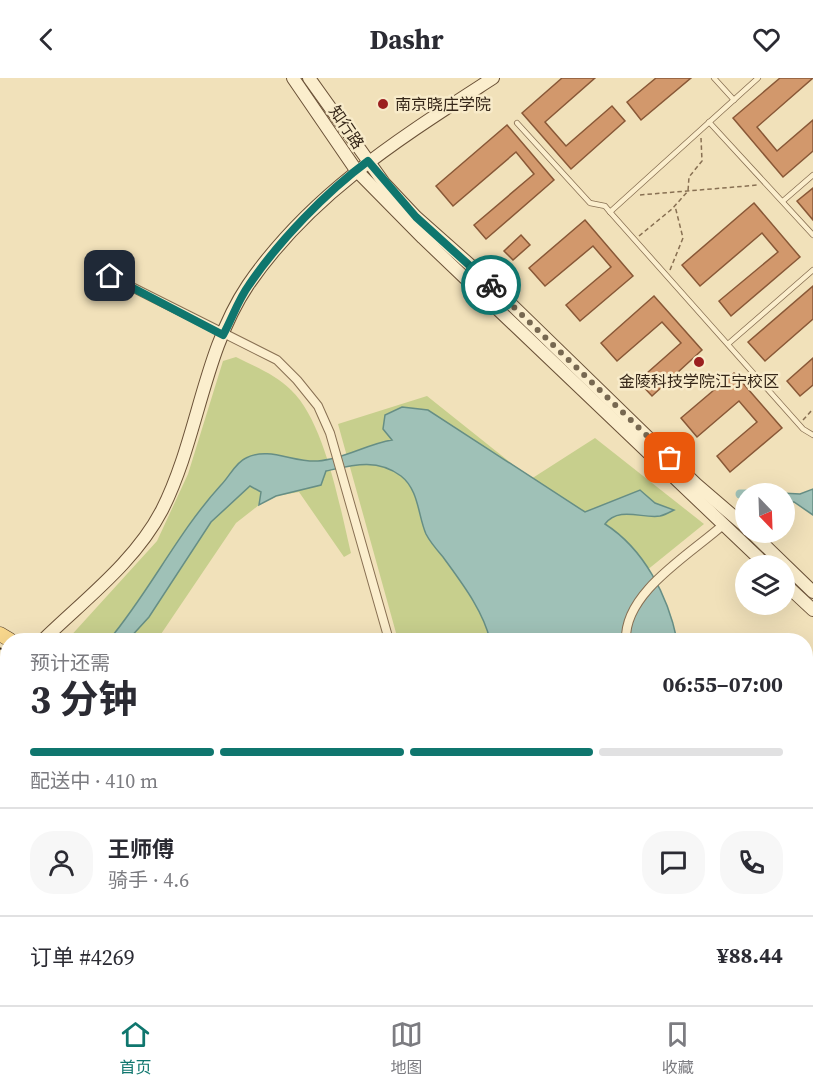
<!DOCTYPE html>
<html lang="zh">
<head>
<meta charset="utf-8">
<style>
	body { margin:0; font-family:"Source Serif 4","Noto Sans SC",serif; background:#f7f7f7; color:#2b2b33; height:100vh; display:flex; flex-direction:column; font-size:22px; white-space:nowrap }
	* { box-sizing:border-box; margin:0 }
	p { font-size:20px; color:#7c7c81 }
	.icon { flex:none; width:33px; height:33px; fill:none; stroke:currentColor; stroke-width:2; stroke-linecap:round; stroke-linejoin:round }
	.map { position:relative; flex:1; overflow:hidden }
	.details { position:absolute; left:0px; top:555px; width:813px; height:372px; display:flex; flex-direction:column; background:#fff; border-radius:24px 24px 0 0; box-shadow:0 6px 24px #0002 }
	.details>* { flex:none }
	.needle { width:39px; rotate:157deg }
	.controls { position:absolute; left:735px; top:405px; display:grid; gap:12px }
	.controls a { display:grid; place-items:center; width:60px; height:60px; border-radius:50%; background:#fff; box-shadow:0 6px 24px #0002; font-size:30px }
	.pin { position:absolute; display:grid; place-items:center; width:51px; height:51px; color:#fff; margin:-26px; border-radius:12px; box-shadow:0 3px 9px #0006 }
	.courier { position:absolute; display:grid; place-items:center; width:60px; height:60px; margin:-30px; border:4px solid #0f766e; border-radius:50%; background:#fff; color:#222; box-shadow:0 2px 8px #0007 }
	.overview em { font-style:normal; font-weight:700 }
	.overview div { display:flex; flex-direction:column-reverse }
	.overview { display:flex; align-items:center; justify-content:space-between; height:102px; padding:0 30px }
	h1 { font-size:39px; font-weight:700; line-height:45px }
	.bar { display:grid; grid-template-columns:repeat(4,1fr); gap:9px 6px; align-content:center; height:72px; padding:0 30px }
	.bar i { height:8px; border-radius:4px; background:#e1e1e2 }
	.bar .active { background:#0f766e }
	.bar p { grid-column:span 4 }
	.line { display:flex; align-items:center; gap:15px; padding:0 30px; border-top:2px solid #e1e1e2 }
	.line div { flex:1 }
	.round { display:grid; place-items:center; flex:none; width:63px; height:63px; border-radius:24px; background:#f7f7f7 }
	header { display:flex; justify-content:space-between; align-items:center; height:78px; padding:0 30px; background:#fff; font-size:27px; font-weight:700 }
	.menu { display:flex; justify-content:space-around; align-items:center; height:84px; border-top:2px solid #e1e1e2; background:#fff; font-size:16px; color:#7c7c81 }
	.menu a { display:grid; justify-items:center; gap:3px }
	.menu .active { color:#0f766e }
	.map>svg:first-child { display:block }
</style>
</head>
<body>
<header><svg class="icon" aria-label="back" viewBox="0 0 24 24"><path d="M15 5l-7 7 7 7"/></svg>Dashr<svg class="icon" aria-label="heart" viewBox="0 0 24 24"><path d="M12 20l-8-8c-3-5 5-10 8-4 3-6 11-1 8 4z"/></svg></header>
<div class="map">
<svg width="813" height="927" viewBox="0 0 813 927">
	<rect width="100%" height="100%" fill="#f1e1ba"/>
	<g fill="#c7cf8d">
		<path d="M 236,279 C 256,289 276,297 291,312 C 325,344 340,430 351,475 L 344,479 L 299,414 L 276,418 L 259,427 L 236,445 L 157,562 L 67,562 L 157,463 L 188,396 L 223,283 Z"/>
		<path d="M 427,318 L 531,401 L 595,360 L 704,446 L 620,514 L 608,562 L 398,562 L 338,346 Z"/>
	</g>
	<g fill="#9fc1b7" stroke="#668e85" stroke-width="1.5">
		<path d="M 402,329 L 428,332 L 585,434 L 640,412 L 655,425 L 674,432 C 670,434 665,437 660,438 C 643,441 619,428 605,446 C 644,471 668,518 677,562 L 490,562 C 483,532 461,504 443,479 C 437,472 430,464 426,456 C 418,438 419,412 401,398 C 377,380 353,387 326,393 L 321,407 L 276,418 L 259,427 L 261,414 L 250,408 L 211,444 L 149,539 L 128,562 L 109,562 C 150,513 178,454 221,407 C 229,399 236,384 246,380 C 269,368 294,385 318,383 C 344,381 367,366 392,362 L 383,351 L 385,337 Z"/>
		<path d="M 813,411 L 813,437 L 794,424 L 785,423 L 784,416 L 747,415 L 745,413 L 800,416 Z"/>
		<path d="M 693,920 L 796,920 L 799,927 L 700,927 Z"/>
	</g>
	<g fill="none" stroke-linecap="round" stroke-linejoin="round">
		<path stroke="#9fc1b7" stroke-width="9" d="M 740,416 L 746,416"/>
	</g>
	<g fill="#d2986c" stroke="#895837" stroke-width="1.5">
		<path d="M 562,0 L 595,0 L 545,44 L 566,68 L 612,28 L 625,43 L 571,91 L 522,35 Z"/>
		<path d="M 656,0 L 691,0 L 641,42 L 627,24 Z"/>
		<path d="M 780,0 L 813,0 L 757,49 L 777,73 L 813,42 L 813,73 L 783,99 L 733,40 Z"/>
		<path d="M 507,47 L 554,102 L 486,161 L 474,147 L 534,96 L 516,74 L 453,128 L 436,108 Z"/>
		<path d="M 813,110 L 813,142 L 797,123 Z"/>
		<path d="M 754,125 L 800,179 L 731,238 L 719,223 L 778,174 L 762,155 L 700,208 L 682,187 Z"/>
		<path d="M 585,142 L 633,198 L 580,243 L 566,227 L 611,189 L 593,168 L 545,208 L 529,190 Z"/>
		<path d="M 521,157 L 530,167 L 513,182 L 504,173 Z"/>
		<path d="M 813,208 L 813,241 L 765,283 L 748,264 Z"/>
		<path d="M 654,218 L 702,272 L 652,318 L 638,303 L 681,265 L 662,244 L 617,283 L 601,265 Z"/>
		<path d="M 813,280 L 813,307 L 800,318 L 787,303 Z"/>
		<path d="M 734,295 L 782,350 L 730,394 L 717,378 L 757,344 L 739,323 L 697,359 L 681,340 Z"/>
	</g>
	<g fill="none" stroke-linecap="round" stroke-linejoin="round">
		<defs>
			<g id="lane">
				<path d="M 714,0 L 734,22"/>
				<path d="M 758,0 L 610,134 L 803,351 L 813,357"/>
				<path d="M 709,44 L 813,157"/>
				<path d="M 517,45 L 590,125 L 605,128 L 610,134"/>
				<path d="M 783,123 L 813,97"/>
				<path d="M 728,266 L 813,192"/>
			</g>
			<g id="street">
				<path d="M 110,198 L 277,282 L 297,302 L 318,328 L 330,355 L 389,562"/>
				<path d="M 626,562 C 624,514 691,476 724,446"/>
				<path d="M 806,658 L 813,650"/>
				<path d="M 0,719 L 8,717"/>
				<path d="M 806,883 L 813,890"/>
				<path d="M 236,920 L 240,927"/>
				<path d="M 648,920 L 656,927"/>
				<path d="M 496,927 L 506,920"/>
			</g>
			<g id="secondary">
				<path d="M 293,0 L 356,92 L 423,160 L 767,488"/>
				<path d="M 309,0 L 384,105 L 416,139 L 478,194 L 696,406 L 746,449"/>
				<path d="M 751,454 L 813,514"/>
				<path d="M 784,505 L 813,532"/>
				<path d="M 43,562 C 84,522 135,484 162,432 C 198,361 203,274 248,207 C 311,115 402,59 493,0"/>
			</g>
			<g id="primary">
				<path d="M 0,556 L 10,562"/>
				<path d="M 0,587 L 8,593"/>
				<path d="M 288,920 L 292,927"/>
				<path d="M 317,920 L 321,927"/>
			</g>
		</defs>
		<use href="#lane" stroke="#887053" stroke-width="6"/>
		<use href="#street" stroke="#887053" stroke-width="10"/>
		<use href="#secondary" stroke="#6a5137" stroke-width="14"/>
		<use href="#primary" stroke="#553e28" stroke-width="15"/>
		<g stroke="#887053" stroke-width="1.5" stroke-dasharray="4.5 3" stroke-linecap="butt">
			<path d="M 640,117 L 758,107"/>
			<path d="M 639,158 L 672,131 L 688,113 L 689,99 L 702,83 L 701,60"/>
			<path d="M 670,192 L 683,160 L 675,128"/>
			<path d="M 803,342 L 813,331"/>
		</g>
		<use href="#lane" stroke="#fbeecd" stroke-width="4.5"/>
		<use href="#street" stroke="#fbeecd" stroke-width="8"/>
		<use href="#secondary" stroke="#fbeecd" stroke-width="12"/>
		<use href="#primary" stroke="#f9d88d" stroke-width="14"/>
		<g stroke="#362719" stroke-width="2" stroke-dasharray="10 10" stroke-linecap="butt">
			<path d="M 0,570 L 8,576"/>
			<path d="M 300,920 L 305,927"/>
		</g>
	</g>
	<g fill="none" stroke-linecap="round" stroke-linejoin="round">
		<path stroke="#776851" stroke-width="6" stroke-dasharray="0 10.8" d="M 491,207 L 670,380"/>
		<path stroke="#0f766e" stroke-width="8" d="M 110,198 L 223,257 C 232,241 238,222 249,207 C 278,164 326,114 368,83 L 416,139 L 491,207"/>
	</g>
	<g fill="#9b1f1f" stroke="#f8ebca" stroke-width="2">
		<circle cx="383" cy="26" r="6"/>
		<circle cx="699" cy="284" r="6"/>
	</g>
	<g text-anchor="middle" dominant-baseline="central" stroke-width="5" stroke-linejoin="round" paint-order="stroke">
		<g font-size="16" fill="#362719" stroke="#f8ebca" text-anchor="start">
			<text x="395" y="26">南京晓庄学院</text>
			<text x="699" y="303" text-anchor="middle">金陵科技学院江宁校区</text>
		</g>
		<g font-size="16" fill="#362719" stroke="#f8ebca">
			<text transform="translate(347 49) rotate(56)">知行路</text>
		</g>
	</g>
</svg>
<div class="controls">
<a><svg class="needle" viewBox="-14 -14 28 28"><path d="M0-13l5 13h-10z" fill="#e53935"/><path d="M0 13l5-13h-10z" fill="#7c7c81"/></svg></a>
<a><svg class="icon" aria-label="layers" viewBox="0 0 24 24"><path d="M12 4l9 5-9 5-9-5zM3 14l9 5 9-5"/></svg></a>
</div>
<div class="pin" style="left:670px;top:380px;background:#ea580c"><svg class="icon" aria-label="bag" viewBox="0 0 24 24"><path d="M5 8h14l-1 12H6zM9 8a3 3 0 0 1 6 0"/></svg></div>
<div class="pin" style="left:110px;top:198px;background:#1f2937"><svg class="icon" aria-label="home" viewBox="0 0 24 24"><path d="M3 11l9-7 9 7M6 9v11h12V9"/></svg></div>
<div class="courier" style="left:491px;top:207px"><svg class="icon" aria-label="bike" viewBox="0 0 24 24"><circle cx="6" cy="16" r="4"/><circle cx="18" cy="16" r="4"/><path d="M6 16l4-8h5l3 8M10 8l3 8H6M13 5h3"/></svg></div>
<section class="details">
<div class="overview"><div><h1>3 分钟</h1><p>预计还需</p></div><em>06:55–07:00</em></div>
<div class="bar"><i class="active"></i><i class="active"></i><i class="active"></i><i></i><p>配送中 · 410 m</p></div>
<div class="line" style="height:108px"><a class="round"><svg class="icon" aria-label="person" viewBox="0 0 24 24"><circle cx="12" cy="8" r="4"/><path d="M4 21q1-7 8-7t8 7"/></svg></a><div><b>王师傅</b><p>骑手 · 4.6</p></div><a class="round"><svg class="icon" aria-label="chat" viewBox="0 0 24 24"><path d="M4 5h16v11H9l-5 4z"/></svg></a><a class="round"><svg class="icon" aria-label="phone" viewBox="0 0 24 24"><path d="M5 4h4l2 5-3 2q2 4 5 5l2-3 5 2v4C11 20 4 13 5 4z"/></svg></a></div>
<div class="line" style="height:78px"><div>订单 #4269</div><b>¥88.44</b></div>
</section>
</div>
<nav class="menu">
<a class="active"><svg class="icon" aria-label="home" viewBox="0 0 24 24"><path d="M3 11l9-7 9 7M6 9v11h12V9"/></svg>首页</a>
<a><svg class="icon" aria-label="map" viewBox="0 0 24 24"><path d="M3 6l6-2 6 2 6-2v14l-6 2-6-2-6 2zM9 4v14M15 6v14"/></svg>地图</a>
<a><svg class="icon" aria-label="saved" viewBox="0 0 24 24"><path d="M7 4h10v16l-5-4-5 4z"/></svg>收藏</a>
</nav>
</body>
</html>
